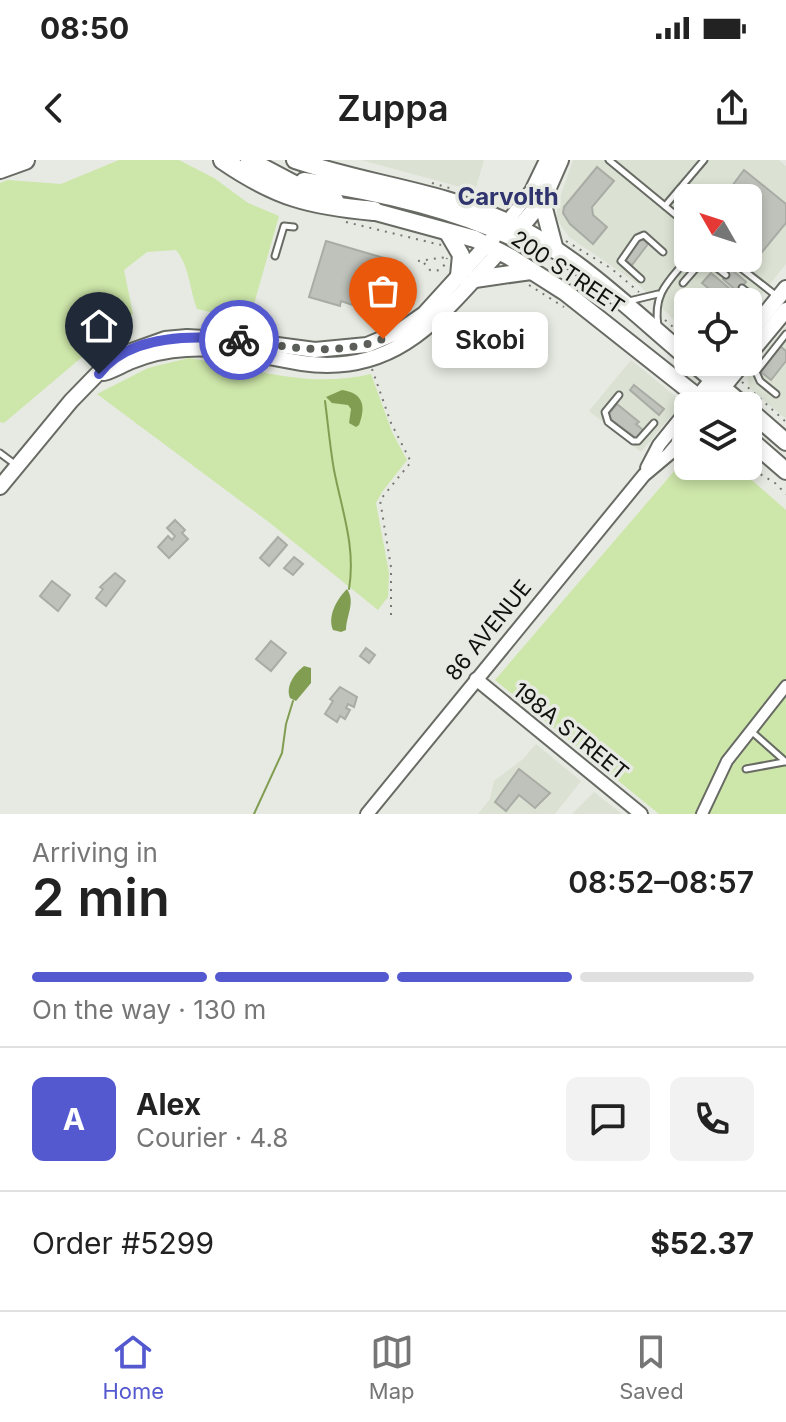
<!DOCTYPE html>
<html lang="en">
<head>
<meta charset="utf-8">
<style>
	body { margin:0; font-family:Inter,sans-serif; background:#f2f2f2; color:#222; height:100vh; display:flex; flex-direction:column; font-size:30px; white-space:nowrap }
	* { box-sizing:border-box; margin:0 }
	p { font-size:26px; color:#767676 }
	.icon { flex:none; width:44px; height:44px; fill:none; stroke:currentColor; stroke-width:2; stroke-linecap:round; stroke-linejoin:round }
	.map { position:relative; height:654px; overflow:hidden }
	.drawer { display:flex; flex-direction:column; background:#fff; flex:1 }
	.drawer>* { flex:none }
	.needle { width:52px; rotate:309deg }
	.fabs { position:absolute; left:674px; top:24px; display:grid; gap:16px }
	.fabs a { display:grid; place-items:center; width:88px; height:88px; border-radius:12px; background:#fff; box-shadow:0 4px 12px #0003; font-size:40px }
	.pin { position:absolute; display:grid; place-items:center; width:68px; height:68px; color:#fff; margin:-82px -34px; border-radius:50% 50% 50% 0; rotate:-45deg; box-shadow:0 0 8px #0007 }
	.pin .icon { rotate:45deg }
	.courier { position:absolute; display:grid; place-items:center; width:80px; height:80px; margin:-40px; border:6px solid #5459d0; border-radius:50%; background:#fff; color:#222; box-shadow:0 2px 10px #0007 }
	.bubble { position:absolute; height:56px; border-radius:12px; background:#fff; box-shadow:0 4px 12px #0003; font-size:26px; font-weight:600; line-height:56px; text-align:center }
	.overview em { font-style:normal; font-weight:600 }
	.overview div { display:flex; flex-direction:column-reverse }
	.overview { display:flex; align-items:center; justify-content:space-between; height:136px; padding:0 32px }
	h1 { font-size:52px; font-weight:600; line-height:60px }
	.bar { display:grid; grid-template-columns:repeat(4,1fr); gap:12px 8px; align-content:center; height:96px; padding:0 32px }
	.bar i { height:10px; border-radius:6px; background:#e0e0e0 }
	.bar .current { background:#5459d0 }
	.bar p { grid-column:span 4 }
	.line { display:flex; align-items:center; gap:20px; padding:0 32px; border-top:2px solid #e0e0e0 }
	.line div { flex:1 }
	.round { display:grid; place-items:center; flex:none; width:84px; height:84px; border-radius:12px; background:#f2f2f2 }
	.status { display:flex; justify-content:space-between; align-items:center; height:56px; padding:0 40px; background:#fff; direction:ltr }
	.status svg { height:22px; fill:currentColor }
	header { display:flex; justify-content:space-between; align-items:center; height:104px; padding:0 32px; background:#fff; font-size:36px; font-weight:600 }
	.tabs { display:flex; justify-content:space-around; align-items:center; height:112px; border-top:2px solid #e0e0e0; background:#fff; font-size:22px; color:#767676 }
	.tabs a { display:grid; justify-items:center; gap:4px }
	.tabs .current { color:#5459d0 }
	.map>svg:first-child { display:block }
</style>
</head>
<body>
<div class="status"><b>08:50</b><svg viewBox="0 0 49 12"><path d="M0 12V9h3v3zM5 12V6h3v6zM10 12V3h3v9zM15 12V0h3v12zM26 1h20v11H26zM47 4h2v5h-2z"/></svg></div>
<header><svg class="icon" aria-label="back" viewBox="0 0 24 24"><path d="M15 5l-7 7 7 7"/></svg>Zuppa<svg class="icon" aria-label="share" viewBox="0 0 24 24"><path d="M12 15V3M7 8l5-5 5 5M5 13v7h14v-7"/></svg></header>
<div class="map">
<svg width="786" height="654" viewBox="0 0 786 654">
	<rect width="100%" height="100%" fill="#e7eae2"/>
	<g fill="#dbe2d3" fill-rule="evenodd">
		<path d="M 361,0 L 484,0 L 475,31 Z"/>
		<path d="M 573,0 L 779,0 L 786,6 L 786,104 L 748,151 L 748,142 L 688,142 L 688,174 L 638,124 L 569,77 L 562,67 L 557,58 L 557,46 ZM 688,38 L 748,38 L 748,98 L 688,98 Z"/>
		<path d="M 786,166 L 786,259 L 749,228 L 747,215 Z"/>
		<path d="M 631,200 L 680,240 L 680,245 L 641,292 L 589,251 Z"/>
		<path d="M 536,584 L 581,621 L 555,654 L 478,654 L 490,639 L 494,621 L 523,599 Z"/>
		<path d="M 594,632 L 622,654 L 572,654 Z"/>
	</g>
	<g fill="#cde6a9">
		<path d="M 119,0 L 179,0 L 214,18 L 248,43 L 279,56 L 254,144 C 239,137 228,144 215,153 L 197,149 C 189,128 190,107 176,90 L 147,92 L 124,110 L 133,154 L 4,263 L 0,262 L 0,23 L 8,20 L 61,24 Z"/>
		<path d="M 189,198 C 254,208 305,229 371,214 L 392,272 L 407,300 L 382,332 L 376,343 L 389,413 L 388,437 L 378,450 L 270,363 L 97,234 L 148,208 Z"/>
		<path d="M 688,295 L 688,306 L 736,306 L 786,350 L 786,654 L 659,654 L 495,520 Z"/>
	</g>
	<g fill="#819d52">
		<path d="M 342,230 C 364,233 366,247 359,265 L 356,267 L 349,263 L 351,249 L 348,245 L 332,243 L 326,237 Z"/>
		<path d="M 347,429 C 356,442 346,456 346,470 L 341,472 L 333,470 C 327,455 338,438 347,429 Z"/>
		<path d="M 304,506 L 311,508 L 311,523 L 296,541 L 290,538 C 285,526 295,513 304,506 Z"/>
	</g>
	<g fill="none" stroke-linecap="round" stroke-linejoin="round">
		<g stroke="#819d52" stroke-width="2">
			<path d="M 325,241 C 328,264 330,287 334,310 C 342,351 356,387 349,429"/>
			<path d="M 254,654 L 282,593 L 286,564 L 293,541"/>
		</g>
	</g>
	<g fill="#bfc2bb" stroke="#a9aca5" stroke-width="2">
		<path d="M 597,7 L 614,21 L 592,47 L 593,55 L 607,67 L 593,84 L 570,64 L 563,53 L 564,47 Z"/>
		<path d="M 744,10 L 786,44 L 786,63 L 762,92 L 748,81 L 748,69 L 757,58 L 757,52 L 748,45 L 748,38 L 739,38 L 729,30 Z"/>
		<path d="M 641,78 L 648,84 L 632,105 L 624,99 Z"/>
		<path d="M 326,81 L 401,103 L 394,126 L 386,124 L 379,154 L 341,141 L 340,146 L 309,137 Z"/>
		<path d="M 731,109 L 746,122 L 738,132 L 723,119 Z"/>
		<path d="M 711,113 L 729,128 L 720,138 L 702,123 Z"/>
		<path d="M 780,186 L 786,191 L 786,201 L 771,220 L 761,212 Z"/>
		<path d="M 634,225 L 664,249 L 659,255 L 630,230 Z"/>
		<path d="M 617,244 L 639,262 L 636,264 L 643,270 L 636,278 L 609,258 L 608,255 Z"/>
		<path d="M 175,360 L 185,370 L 182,373 L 188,379 L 169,398 L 158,387 L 168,376 L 172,380 L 175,376 L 167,368 Z"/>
		<path d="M 278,377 L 287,385 L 269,406 L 260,398 Z"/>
		<path d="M 294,397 L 303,404 L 293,415 L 284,408 Z"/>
		<path d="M 115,413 L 125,421 L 106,446 L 96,438 L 103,429 L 100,427 Z"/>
		<path d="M 52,421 L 70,435 L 58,451 L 40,436 Z"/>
		<path d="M 271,481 L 286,493 L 271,511 L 256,499 Z"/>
		<path d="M 366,488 L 375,495 L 369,503 L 360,496 Z"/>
		<path d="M 340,527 L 357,537 L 354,547 L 348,544 L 346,548 L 350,550 L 345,559 L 340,556 L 337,562 L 325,554 L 333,541 L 330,539 Z"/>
		<path d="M 519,609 L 550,633 L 535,648 L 519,635 L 506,651 L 495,642 Z"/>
	</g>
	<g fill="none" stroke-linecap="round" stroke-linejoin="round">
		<defs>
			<g id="service">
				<path d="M 609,0 L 688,65"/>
				<path d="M 665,46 L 704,0"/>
				<path d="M 275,96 L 284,66 L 294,67"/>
				<path d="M 728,98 L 778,137"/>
				<path d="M 715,106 L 735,105"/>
				<path d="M 641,119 L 621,101 L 637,78 L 644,75 L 663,92"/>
				<path d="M 683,123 L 703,100 L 708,101 L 726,115"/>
				<path d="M 742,128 L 751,135"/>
				<path d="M 629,141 L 658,134"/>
				<path d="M 658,166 C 653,133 668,122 688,98"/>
				<path d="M 776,234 L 760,221 L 756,212 L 786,174"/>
				<path d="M 619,235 L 605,252 L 608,262 L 633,281 L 638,281 L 654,263"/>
				<path d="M 0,293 L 16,305"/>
				<path d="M 751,571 L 786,602"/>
				<path d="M 746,609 L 784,602"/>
			</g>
			<path id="minor" d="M 702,654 L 727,601 L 786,526"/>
			<g id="tertiary">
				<path d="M 507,62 L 531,31 L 546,0"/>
				<path d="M 647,308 L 659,285 L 688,249"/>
				<path d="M 476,519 L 641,654"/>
				<path d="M 367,654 L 644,315 L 669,294 L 686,274"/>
			</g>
			<g id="secondary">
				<path d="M 748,175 L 786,128"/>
				<path d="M 748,196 L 786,150"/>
				<path d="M 104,213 C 114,210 122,205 132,201 C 149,194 168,190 186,189 C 225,186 264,197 302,203 C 398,217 442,154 500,91"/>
				<path d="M 698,237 L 727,202"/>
				<path d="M 708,246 L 744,202"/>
				<path d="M 0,327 L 71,241 L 108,203 L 123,194 L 165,179 L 187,177 L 240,180 L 315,190 L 367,185 L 398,172 L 424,154 L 494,77"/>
			</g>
			<g id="primary">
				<path d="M 249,0 L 306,30 L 335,40"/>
				<path d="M 295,0 C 365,24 440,31 507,62 C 573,92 633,152 688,198"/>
				<path d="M 304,21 C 375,31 448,47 512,77"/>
				<path d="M 542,41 L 555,90"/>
				<path d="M 365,49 L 475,79 L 510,97 L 565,132 L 709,246"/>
				<path d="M 448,73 L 461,95 L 459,116"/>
				<path d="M 513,76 L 542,41 L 560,0"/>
				<path d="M 475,119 L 531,111"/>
				<path d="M 692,202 L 744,246"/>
				<path d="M 748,249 L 786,282"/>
				<path d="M 748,278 L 786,311"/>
				<path d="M 680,280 L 688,276"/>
			</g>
			<g id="motorway">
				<path d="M 223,0 C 277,37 310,45 374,51"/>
				<path d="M 0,9 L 25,0"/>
			</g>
		</defs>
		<use href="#service" stroke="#686b64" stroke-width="9"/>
		<use href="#minor" stroke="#686b64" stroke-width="14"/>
		<use href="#tertiary" stroke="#686b64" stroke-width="16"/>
		<use href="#secondary" stroke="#686b64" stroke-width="18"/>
		<use href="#primary" stroke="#686b64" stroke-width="20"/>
		<use href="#motorway" stroke="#686b64" stroke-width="22"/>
		<g stroke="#777873" stroke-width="2" stroke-dasharray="2 6" stroke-linecap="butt">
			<path d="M 432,23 L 453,29"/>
			<path d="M 346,62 L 441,85"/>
			<path d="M 566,81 L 612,109 L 639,132"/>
			<path d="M 418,101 L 447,97"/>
			<path d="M 424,103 L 430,110 C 439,113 445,107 447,98"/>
			<path d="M 529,125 L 564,147"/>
			<path d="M 665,160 L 688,180"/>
			<path d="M 372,209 L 391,263 L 411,302 L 380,340 L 391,407 L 391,459"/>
			<path d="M 742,222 L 786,262"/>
			<path d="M 747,306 L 775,323 L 786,334"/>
		</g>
		<use href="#service" stroke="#fff" stroke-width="5"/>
		<use href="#minor" stroke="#fff" stroke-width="10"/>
		<use href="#tertiary" stroke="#fff" stroke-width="12"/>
		<use href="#secondary" stroke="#fff" stroke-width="14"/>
		<use href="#primary" stroke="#fff" stroke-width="16"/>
		<use href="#motorway" stroke="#fff" stroke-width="18"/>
	</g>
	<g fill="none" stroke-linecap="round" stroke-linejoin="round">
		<path stroke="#5c5e59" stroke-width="8" stroke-dasharray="0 14.4" d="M 239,180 C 289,187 335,197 383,179"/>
		<path stroke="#5459d0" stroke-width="10" d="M 99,214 C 129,174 194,175 239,180"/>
	</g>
	<g text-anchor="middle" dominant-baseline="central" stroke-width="7" stroke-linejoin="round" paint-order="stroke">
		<g font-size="22" fill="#11120f" stroke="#e7eae2">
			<text transform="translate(568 112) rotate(34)">200 STREET</text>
			<text transform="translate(488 470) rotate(-51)">86 AVENUE</text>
			<text transform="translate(571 571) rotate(39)">198A STREET</text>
		</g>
		<g font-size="24" font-weight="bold" fill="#2f346f" stroke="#e7eae2">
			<text x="508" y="36">Carvolth</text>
		</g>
	</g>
</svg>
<div class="fabs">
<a><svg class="needle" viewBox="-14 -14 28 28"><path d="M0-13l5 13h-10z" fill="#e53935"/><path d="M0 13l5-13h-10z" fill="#767676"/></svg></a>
<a><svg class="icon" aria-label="locate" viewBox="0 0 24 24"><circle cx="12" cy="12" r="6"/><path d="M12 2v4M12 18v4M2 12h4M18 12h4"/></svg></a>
<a><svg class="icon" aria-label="layers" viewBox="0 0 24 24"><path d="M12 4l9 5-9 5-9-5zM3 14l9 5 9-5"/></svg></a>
</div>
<div class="pin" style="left:383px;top:179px;background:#ea580c"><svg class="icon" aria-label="bag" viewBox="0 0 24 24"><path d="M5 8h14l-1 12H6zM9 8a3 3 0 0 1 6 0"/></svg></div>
<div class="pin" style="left:99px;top:214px;background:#1f2937"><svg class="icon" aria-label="home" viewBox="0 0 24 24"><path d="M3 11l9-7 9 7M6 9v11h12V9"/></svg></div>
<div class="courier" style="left:239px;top:180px"><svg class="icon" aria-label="bike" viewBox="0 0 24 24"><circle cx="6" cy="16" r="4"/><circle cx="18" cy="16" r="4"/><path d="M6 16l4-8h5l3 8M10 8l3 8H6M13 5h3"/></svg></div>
<div class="bubble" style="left:432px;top:152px;width:116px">Skobi</div>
</div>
<section class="drawer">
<div class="overview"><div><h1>2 min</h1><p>Arriving in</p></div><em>08:52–08:57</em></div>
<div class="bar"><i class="current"></i><i class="current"></i><i class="current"></i><i></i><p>On the way · 130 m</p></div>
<div class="line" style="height:144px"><b class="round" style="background:#5459d0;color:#fff">A</b><div><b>Alex</b><p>Courier · 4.8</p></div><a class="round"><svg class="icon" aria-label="chat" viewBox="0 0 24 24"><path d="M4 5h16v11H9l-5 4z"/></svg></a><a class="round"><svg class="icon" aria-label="phone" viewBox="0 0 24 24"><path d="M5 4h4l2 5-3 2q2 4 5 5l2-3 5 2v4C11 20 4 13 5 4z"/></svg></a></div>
<div class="line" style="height:104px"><div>Order #5299</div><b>$52.37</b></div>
</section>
<nav class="tabs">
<a class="current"><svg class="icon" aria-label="home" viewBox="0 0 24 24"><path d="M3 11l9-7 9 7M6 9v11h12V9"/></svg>Home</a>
<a><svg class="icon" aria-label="map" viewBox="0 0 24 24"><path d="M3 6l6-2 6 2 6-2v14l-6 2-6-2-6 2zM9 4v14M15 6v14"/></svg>Map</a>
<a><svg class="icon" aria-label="saved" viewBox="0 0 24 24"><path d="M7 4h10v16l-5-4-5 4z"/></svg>Saved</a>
</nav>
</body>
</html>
